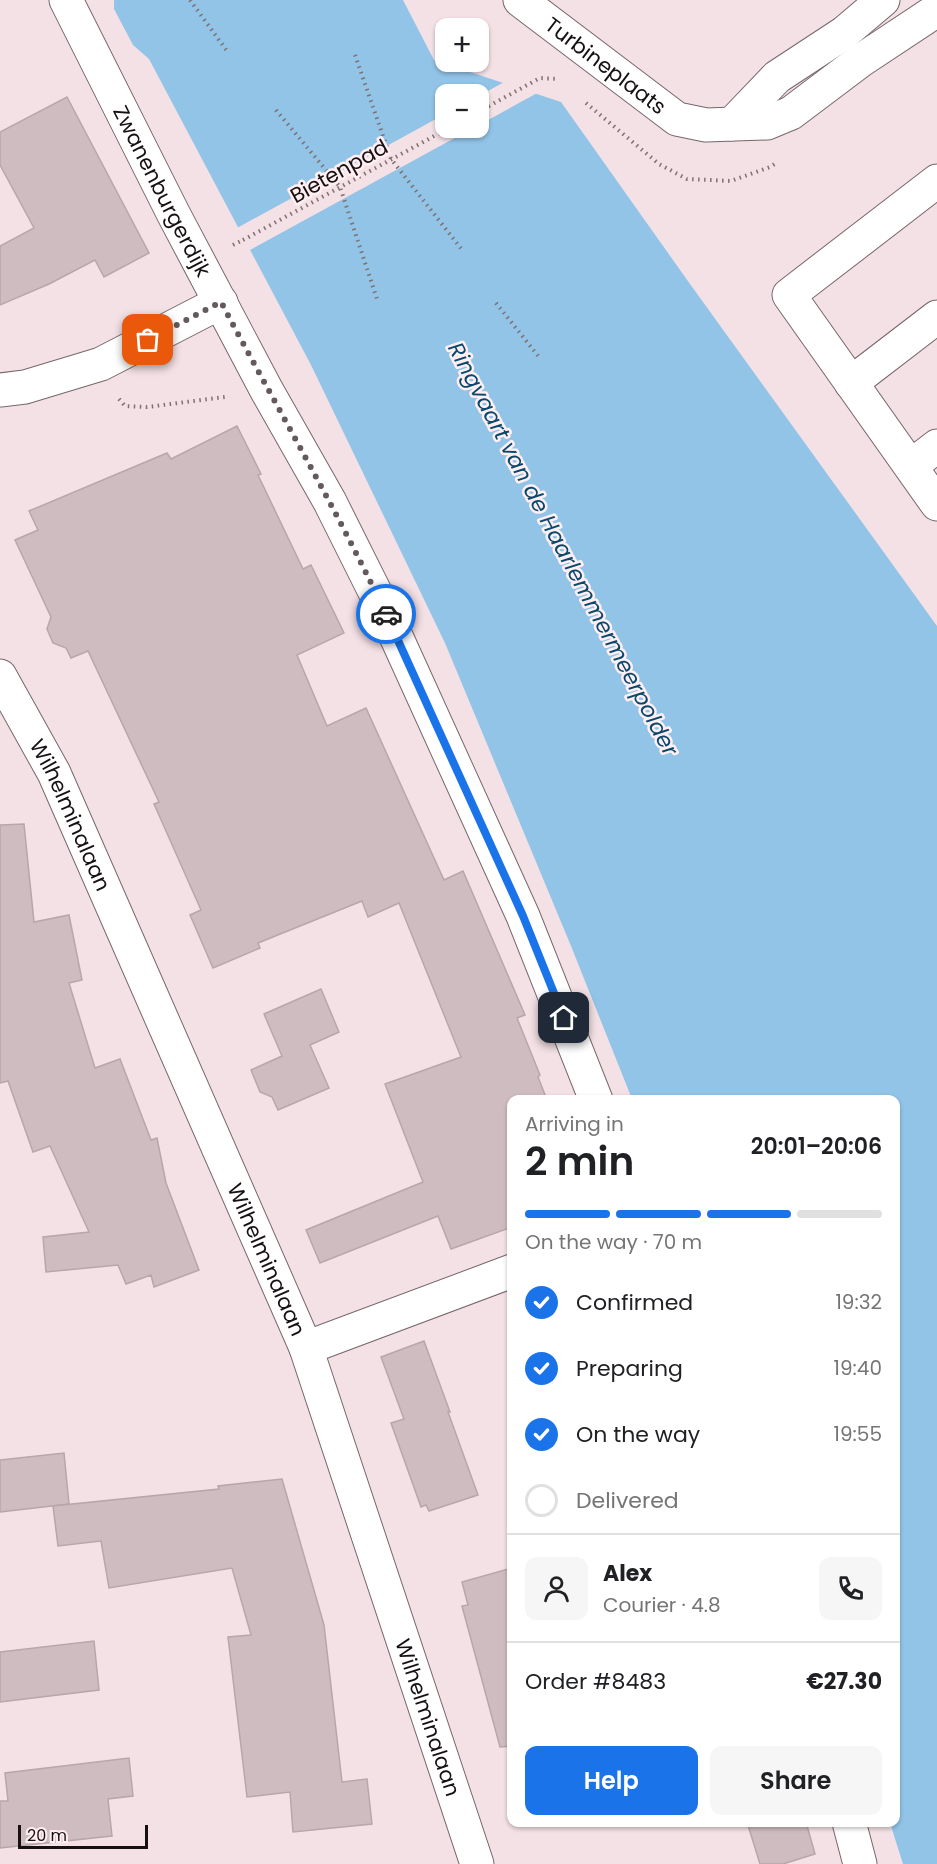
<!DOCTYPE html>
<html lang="en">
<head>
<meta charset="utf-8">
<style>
	body { margin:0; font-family:Poppins,sans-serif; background:#f6f6f6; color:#202124; height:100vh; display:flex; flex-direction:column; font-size:22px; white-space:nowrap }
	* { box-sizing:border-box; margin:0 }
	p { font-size:20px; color:#757577 }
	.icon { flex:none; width:33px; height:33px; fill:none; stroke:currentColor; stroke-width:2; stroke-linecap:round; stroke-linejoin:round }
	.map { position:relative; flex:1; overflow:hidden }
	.details { position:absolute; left:507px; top:1095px; width:393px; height:732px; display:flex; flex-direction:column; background:#fff; border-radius:12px; box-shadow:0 2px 4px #0004 }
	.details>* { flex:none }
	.fabs { position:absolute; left:435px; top:18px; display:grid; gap:12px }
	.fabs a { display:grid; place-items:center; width:54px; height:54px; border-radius:12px; background:#fff; box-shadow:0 2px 4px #0004; font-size:30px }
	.scale { position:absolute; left:18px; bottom:15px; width:130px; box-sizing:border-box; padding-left:6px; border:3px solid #161011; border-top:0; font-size:16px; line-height:21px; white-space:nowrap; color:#161011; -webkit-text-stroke:4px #ffeff3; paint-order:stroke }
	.pin { position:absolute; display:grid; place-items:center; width:51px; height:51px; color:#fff; margin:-26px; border-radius:12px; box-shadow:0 3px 9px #0006 }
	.courier { position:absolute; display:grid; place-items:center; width:60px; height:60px; margin:-30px; border:4px solid #1a73e8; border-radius:50%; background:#fff; color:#222; box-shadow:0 2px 8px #0007 }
	.overview em { font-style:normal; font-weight:600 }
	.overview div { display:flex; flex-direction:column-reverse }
	.overview { display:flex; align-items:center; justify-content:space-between; height:102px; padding:0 18px }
	h1 { font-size:39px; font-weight:600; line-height:45px }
	.bar { display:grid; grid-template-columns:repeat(4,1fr); gap:9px 6px; align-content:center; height:72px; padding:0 18px }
	.bar i { height:8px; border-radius:4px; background:#e0e0e0 }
	.bar .on { background:#1a73e8 }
	.bar p { grid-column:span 4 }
	.line { display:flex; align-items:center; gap:15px; padding:0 18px; border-top:2px solid #e0e0e0 }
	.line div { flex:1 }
	.round { display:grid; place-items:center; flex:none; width:63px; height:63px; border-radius:12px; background:#f6f6f6 }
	ol { padding:0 18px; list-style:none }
	li { display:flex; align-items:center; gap:18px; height:66px }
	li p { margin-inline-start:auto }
	li .icon { padding:6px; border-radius:50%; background:#1a73e8; color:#fff; stroke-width:4 }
	li:last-child { color:#757577 }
	li i { width:33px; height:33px; border:3px solid #e0e0e0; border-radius:50% }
	.button { display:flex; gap:12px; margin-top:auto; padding:12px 18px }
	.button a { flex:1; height:69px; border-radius:12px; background:#1a73e8; color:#fff; font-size:24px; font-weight:600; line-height:69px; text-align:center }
	.button a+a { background:#f6f6f6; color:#202124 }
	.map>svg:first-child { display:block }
</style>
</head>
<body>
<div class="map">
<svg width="937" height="1864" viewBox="0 0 937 1864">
	<rect width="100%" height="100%" fill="#f4e1e5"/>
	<path fill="#92c4e8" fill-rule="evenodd" d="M 114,0 L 403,0 L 434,60 L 561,102 L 690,284 L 937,626 L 937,1864 L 903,1864 L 890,1823 L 896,1822 L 896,1100 L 632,1099 L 571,946 L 445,643 L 311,365 L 149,59 L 133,45 L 114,9 ZM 446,94 L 478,94 L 478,128 L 446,128 Z"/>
	<g fill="#f4e1e5">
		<path d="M 506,81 L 539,92 L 479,125 L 479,96 Z"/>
		<path d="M 445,114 L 446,128 L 473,128 L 248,251 L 237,228 Z"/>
	</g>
	<g fill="#cebcc0" stroke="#b7a6aa" stroke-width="1.5">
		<path d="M 67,97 L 149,253 L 104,277 L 95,260 L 49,284 L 0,305 L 0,246 L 34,228 L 0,165 L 0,132 Z"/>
		<path d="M 237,426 L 261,474 L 258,475 L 303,569 L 311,565 L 344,633 L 297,655 L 327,726 L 366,708 L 444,880 L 463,871 L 525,1015 L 517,1018 L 540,1075 L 538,1077 L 547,1100 L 512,1100 L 512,1227 L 451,1249 L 438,1216 L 320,1263 L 306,1230 L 423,1182 L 385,1084 L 461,1057 L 399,903 L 368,917 L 362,901 L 258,943 L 260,948 L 213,968 L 190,915 L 201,910 L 154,804 L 159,802 L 88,651 L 71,658 L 66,648 L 53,643 L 47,629 L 51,617 L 15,540 L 38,530 L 29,511 L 167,453 L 171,459 Z"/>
		<path d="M 24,824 L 34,922 L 69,915 L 82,980 L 69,983 L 95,1068 L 120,1059 L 151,1140 L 157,1138 L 166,1183 L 199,1270 L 154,1287 L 151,1275 L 126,1284 L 118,1265 L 46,1272 L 43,1237 L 89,1232 L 50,1146 L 33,1152 L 8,1081 L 0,1083 L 0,825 Z"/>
		<path d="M 321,989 L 339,1032 L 310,1045 L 329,1088 L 278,1110 L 272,1097 L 260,1092 L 251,1070 L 282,1056 L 264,1014 Z"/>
		<path d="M 424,1341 L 450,1412 L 448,1412 L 478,1495 L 429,1511 L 426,1505 L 421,1507 L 391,1423 L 404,1419 L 381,1357 Z"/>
		<path d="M 64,1453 L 69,1504 L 0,1512 L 0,1460 Z"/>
		<path d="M 282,1479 L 324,1625 L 342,1782 L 367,1779 L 372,1824 L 293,1832 L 290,1792 L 247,1797 L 228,1637 L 251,1635 L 232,1568 L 109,1588 L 101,1541 L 58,1546 L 53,1506 L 219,1489 L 218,1486 Z"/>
		<path d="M 512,1568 L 512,1746 L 500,1747 L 462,1606 L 468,1605 L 462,1582 Z"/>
		<path d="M 94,1641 L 99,1690 L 0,1702 L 0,1652 Z"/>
		<path d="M 129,1758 L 133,1796 L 108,1799 L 112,1836 L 0,1848 L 0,1801 L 8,1801 L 5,1773 Z"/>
		<path d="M 747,1822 L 806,1822 L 815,1854 L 783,1864 L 760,1864 Z"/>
	</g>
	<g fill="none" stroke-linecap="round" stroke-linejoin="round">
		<defs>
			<g id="minor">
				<path id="s1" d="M 66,0 L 174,215 L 267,391 L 330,502 L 385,612 L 523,916 L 596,1100"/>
				<path id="s2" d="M 520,0 L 677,119 L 706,125 L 767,123 L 791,113 L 860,61 L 937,10"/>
				<path d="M 732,124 L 777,77 L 844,33 L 883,0"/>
				<path d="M 937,181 L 789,295 L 937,504"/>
				<path d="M 851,383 L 937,317"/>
				<path d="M 0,390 L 25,387 L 101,364 L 221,302"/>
				<path d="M 911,466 L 937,446"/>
				<path id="s3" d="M 0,676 L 54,773 L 306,1348 L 477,1864"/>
				<path d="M 306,1348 L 512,1271"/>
				<path d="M 849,1822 L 860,1864"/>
			</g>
		</defs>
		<use href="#minor" stroke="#77676a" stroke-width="35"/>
		<g stroke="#7d7173" stroke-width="4" stroke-dasharray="1.5 4.5" stroke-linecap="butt">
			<path d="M 190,0 L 227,51"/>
			<path d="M 355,55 L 391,159 L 463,251"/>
			<path d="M 586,103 L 659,164 L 687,179 L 731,181 L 770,167 L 776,163"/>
			<path d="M 276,110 L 340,187 L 378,302"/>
			<path d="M 478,112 L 540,78 L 557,79"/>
			<path d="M 233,245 L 243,240"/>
			<path d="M 496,303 L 539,357"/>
			<path d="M 119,399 L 125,406 L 147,407 L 225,397"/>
		</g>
		<use href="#minor" stroke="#fff" stroke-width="33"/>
		<path stroke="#7d7173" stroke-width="4" stroke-dasharray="1.5 4.5" stroke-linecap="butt" d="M 243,240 L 449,128"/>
	</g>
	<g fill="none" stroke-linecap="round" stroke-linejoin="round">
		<path stroke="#64595b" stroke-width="6" stroke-dasharray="0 10.8" d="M 148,340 L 221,302 C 276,406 336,508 386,614"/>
		<path stroke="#1a73e8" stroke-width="8" d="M 386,614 L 523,916 L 564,1018"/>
	</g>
	<g text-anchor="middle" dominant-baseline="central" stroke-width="5" stroke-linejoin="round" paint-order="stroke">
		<g font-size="21" fill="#161011" stroke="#ffeff3">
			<text stroke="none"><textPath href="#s2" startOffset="108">Turbineplaats</textPath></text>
			<text transform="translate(339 171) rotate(-29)">Bietenpad</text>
			<text stroke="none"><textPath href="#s1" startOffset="214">Zwanenburgerdijk</textPath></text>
			<text stroke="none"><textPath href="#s3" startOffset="156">Wilhelminalaan</textPath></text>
			<text stroke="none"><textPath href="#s3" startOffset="642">Wilhelminalaan</textPath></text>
			<text stroke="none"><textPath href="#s3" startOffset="1128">Wilhelminalaan</textPath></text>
		</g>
		<g font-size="22" font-style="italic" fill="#08486a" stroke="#ffeff3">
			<text transform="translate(563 549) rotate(62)">Ringvaart van de Haarlemmermeerpolder</text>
		</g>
	</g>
</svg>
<div class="fabs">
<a>+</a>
<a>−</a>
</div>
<div class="scale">20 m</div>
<div class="pin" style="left:148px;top:340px;background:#ea580c"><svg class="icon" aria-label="bag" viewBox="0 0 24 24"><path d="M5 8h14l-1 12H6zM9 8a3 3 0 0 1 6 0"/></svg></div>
<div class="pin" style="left:564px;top:1018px;background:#1f2937"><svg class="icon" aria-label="home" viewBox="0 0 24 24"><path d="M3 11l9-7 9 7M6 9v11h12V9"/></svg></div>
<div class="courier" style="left:386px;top:614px"><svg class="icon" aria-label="car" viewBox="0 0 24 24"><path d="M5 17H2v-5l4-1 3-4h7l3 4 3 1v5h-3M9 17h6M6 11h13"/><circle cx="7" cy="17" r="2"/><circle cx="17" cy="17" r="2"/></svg></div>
<section class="details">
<div class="overview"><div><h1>2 min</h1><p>Arriving in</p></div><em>20:01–20:06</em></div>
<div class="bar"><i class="on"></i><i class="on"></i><i class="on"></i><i></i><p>On the way · 70 m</p></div>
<ol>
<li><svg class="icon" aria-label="check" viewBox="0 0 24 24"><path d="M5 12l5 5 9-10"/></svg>Confirmed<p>19:32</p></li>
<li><svg class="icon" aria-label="check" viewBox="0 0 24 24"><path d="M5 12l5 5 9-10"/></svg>Preparing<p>19:40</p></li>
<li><svg class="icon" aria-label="check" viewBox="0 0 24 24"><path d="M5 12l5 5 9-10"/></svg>On the way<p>19:55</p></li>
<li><i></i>Delivered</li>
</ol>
<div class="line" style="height:108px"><a class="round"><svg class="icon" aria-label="person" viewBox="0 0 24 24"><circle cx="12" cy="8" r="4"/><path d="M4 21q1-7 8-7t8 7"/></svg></a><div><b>Alex</b><p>Courier · 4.8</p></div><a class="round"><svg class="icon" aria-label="phone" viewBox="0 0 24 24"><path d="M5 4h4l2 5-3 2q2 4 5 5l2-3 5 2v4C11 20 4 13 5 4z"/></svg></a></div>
<div class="line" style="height:78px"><div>Order #8483</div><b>€27.30</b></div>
<div class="button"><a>Help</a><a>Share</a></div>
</section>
</div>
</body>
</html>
